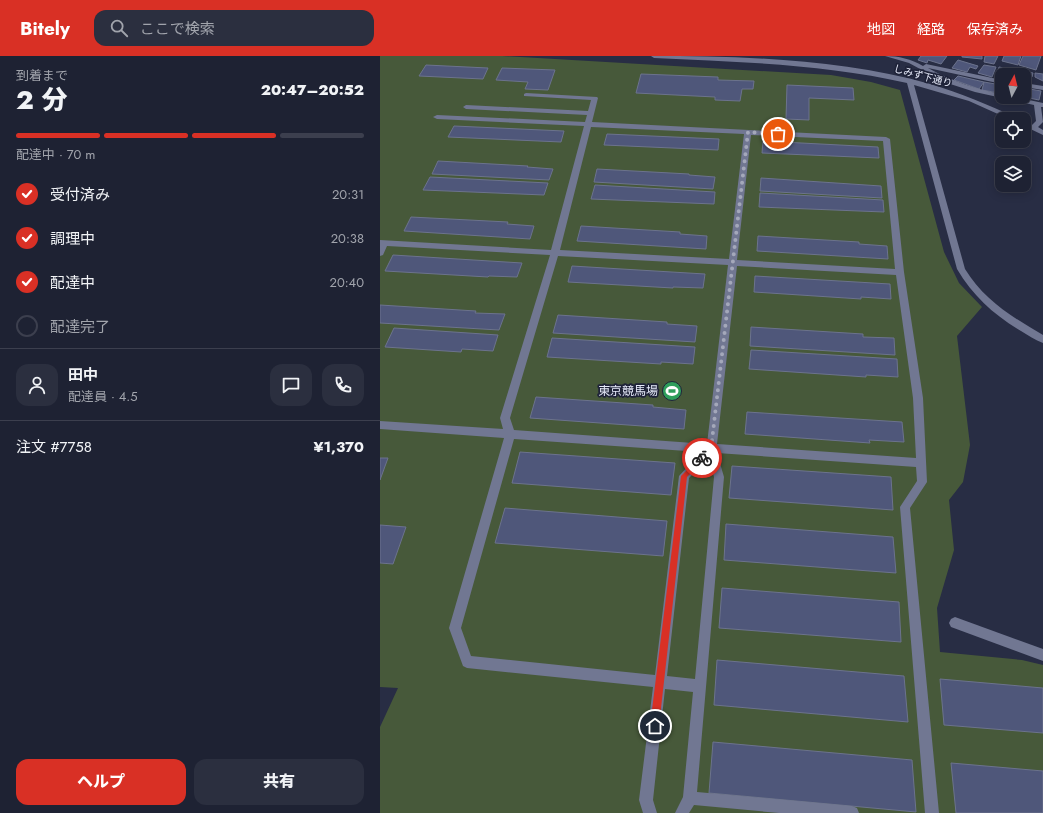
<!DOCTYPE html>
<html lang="ja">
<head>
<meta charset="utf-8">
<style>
	body { margin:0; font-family:Jost,"Noto Sans JP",sans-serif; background:#2b2f3f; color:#f1f3f6; height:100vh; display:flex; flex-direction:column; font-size:15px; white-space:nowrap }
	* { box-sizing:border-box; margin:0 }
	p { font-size:13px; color:#a1a4ac }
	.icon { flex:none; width:22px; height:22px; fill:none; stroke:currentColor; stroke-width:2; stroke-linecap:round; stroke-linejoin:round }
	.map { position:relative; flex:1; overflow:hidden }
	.panel { display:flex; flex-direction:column; background:#1e2233; width:380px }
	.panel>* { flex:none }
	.needle { width:26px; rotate:7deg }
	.controls { position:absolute; left:615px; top:12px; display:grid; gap:8px }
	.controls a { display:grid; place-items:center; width:36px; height:36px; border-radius:8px; background:#1e2233; box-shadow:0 2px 10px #0003,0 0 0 1px #3c3f4e; font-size:20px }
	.pin { position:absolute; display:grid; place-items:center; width:34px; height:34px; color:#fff; margin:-17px; border:2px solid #fff; border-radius:50%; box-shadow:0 1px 4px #0007 }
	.courier { position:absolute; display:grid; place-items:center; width:40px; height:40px; margin:-20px; border:3px solid #d93025; border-radius:50%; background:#fff; color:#222; box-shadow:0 1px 5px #0007 }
	.overview em { font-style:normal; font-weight:800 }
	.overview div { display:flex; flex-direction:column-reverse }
	.overview { display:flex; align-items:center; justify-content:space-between; height:68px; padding:0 16px }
	h1 { font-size:26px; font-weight:800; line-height:30px }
	.bar { display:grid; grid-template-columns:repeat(4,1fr); gap:6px 4px; align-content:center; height:48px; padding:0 16px }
	.bar i { height:5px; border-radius:3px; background:#3c3f4e }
	.bar .selected { background:#d93025 }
	.bar p { grid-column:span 4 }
	.line { display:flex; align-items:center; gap:10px; padding:0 16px; border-top:1px solid #3c3f4e }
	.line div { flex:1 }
	.round { display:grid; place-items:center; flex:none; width:42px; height:42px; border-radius:12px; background:#2b2f3f }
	ol { padding:0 16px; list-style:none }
	li { display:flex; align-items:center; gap:12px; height:44px }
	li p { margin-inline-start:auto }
	li .icon { padding:4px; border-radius:50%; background:#d93025; color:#fff; stroke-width:4 }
	li:last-child { color:#a1a4ac }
	li i { width:22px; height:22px; border:2px solid #3c3f4e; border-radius:50% }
	.cta { display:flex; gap:8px; margin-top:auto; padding:8px 16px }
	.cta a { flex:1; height:46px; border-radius:12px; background:#d93025; color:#fff; font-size:16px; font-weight:800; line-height:46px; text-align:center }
	.cta a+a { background:#2b2f3f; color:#f1f3f6 }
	header { display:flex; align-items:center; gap:24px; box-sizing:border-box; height:56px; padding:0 20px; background:#d93025; color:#fff }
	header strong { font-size:19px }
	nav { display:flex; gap:22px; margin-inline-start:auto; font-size:14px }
	.search { width:280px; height:36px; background:#2b2f3f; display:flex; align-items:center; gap:10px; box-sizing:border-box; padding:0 14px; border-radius:12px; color:#a1a4ac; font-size:15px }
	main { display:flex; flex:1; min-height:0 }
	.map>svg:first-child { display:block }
</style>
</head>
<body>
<header>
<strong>Bitely</strong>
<div class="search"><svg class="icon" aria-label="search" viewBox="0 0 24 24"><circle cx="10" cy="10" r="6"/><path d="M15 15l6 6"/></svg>ここで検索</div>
<nav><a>地図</a><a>経路</a><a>保存済み</a></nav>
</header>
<main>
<section class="panel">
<div class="overview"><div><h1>2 分</h1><p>到着まで</p></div><em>20:47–20:52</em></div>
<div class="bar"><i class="selected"></i><i class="selected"></i><i class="selected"></i><i></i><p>配達中 · 70 m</p></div>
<ol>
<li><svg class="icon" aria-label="check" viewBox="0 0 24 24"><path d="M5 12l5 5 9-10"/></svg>受付済み<p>20:31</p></li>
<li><svg class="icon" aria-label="check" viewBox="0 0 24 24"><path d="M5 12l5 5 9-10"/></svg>調理中<p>20:38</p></li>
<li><svg class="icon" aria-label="check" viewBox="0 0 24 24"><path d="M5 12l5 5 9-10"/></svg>配達中<p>20:40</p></li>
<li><i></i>配達完了</li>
</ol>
<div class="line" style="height:72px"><a class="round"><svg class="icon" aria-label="person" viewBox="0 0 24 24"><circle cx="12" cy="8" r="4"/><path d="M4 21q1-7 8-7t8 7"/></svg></a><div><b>田中</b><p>配達員 · 4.5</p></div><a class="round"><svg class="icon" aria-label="chat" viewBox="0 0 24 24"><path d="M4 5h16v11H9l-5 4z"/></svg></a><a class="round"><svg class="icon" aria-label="phone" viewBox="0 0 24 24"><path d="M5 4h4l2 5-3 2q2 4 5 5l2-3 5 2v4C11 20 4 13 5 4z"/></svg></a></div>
<div class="line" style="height:52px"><div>注文 #7758</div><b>¥1,370</b></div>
<div class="cta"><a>ヘルプ</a><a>共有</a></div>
</section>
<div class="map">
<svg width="663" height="757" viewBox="0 0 663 757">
	<rect width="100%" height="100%" fill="#282d44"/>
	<path fill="#47593a" d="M 0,0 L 122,0 L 451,19 L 491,26 L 520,34 L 564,196 L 579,227 L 602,251 L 577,280 L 590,389 L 583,426 L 569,444 L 574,494 L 557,552 L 560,596 L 642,604 L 663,609 L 663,757 L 0,757 L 0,671 L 18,632 L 0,631 Z"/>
	<g fill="#4f577a" stroke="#6c738d">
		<path d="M 541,0 L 567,0 L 561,8 L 548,4 L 547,7 L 538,4 Z"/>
		<path d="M 582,0 L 602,0 L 602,3 L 582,1 Z"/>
		<path d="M 605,0 L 618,0 L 614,8 L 604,6 Z"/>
		<path d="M 624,0 L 641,0 L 638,9 L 622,5 Z"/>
		<path d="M 643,0 L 661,0 L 656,14 L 639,9 Z"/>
		<path d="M 578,4 L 598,10 L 596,13 L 590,11 L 587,16 L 572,12 Z"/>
		<path d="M 46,9 L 108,12 L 103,23 L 39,20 Z"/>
		<path d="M 604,9 L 616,11 L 612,21 L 598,17 Z"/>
		<path d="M 619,11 L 634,14 L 633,19 L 617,19 Z"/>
		<path d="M 122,12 L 175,14 L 168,34 L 145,33 L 148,26 L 116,24 Z"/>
		<path d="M 638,14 L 653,17 L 652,21 L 649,21 L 649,23 L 645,23 L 644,25 L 644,19 L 638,19 Z"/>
		<path d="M 655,17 L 663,18 L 663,25 L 655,21 Z"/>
		<path d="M 261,18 L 338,21 L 338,24 L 374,25 L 373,33 L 362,33 L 360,45 L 335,44 L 335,41 L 256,37 Z"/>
		<path d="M 578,20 L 604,26 L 599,33 L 574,24 Z"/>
		<path d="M 604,26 L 621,29 L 619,37 L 602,34 Z"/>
		<path d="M 407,29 L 473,32 L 474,44 L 429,42 L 429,64 L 406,63 Z"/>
		<path d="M 644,32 L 661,35 L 659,44 L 644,41 Z"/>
		<path d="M 74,70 L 184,75 L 181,86 L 68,81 Z"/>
		<path d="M 227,78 L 339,83 L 338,94 L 224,89 Z"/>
		<path d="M 383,85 L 498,91 L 499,102 L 382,97 Z"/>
		<path d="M 58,105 L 148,110 L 147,111 L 173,113 L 169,124 L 52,118 Z"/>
		<path d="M 217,113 L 309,118 L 309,119 L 335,121 L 333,133 L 214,126 Z"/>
		<path d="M 50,121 L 168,127 L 164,139 L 43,134 Z"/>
		<path d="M 381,122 L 501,130 L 502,142 L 380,135 Z"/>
		<path d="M 215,129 L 335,136 L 334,148 L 211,143 Z"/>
		<path d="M 380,137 L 503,144 L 504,156 L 379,151 Z"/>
		<path d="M 31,161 L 128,166 L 127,168 L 154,170 L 150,183 L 24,175 Z"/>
		<path d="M 201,170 L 300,176 L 300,178 L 327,180 L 326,193 L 197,185 Z"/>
		<path d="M 378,180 L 479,186 L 479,188 L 507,190 L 508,203 L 377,195 Z"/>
		<path d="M 13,199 L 142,207 L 137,221 L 109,220 L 108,221 L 5,215 Z"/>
		<path d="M 192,210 L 325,218 L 323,232 L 293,231 L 293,232 L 188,226 Z"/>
		<path d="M 375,220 L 510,228 L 511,243 L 481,241 L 481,243 L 374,236 Z"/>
		<path d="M 0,249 L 96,255 L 95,257 L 125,258 L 119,274 L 0,267 Z"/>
		<path d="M 178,259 L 287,266 L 287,268 L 317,270 L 315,286 L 173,277 Z"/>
		<path d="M 371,271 L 483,278 L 483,281 L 514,282 L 515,299 L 370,290 Z"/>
		<path d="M 14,272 L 118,279 L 113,295 L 82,293 L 81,296 L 5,291 Z"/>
		<path d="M 172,282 L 315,291 L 313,308 L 281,306 L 281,308 L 167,301 Z"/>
		<path d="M 371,294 L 517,303 L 518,321 L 486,319 L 486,321 L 369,313 Z"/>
		<path d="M 156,341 L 273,349 L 273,351 L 306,354 L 304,373 L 150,362 Z"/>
		<path d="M 367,356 L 522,366 L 524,386 L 489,384 L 490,387 L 365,378 Z"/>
		<path d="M 140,396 L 295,407 L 291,439 L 132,427 Z"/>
		<path d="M 0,402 L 8,402 L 0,424 Z"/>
		<path d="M 352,410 L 511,421 L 513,454 L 349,442 Z"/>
		<path d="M 125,452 L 287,465 L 283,500 L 115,487 Z"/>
		<path d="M 346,468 L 513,481 L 516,517 L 344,504 Z"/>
		<path d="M 0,469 L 26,471 L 13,508 L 0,507 Z"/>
		<path d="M 342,532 L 519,546 L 521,586 L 339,572 Z"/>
		<path d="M 337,604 L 524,620 L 528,666 L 334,649 Z"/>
		<path d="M 560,623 L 663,632 L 663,677 L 564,669 Z"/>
		<path d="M 333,686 L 532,704 L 536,756 L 329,737 Z"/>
		<path d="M 571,707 L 663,715 L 663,757 L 576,757 Z"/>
	</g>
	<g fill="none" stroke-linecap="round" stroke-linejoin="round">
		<g fill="#717792" fill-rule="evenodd">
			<path d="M 271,0 C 363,0 461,3 550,28 C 580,37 609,49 637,62 L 639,63 L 629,63 L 589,45 L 534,29 L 585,213 C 604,244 632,261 663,279 L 663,287 C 655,284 648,279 641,275 C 614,259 593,240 577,213 L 527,27 C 444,8 359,6 274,2 Z"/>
			<path d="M 505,0 C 519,0 531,3 543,10 L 546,8 L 622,24 L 622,28 L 548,12 C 572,25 595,33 622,38 L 622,41 L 635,41 L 663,47 L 663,51 L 661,51 L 663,66 L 658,71 L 663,74 L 663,79 L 644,70 L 644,65 L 652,69 L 656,65 L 654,49 L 595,36 L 564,26 L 529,7 Z"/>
			<path d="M 644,27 L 663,30 L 663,34 L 644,31 Z"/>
			<path d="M 146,37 L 217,41 L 218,42 L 212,66 L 506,81 L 510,83 L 524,216 L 543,342 L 547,426 L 530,452 L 559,757 L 545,757 L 520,451 L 537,425 L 536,411 L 337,397 L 344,421 L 317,736 L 472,750 L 477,752 L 479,757 L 399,757 L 314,749 L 309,757 L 295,757 L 303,741 L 313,636 L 285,633 L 273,744 L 277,757 L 263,757 L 259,744 L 273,631 L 87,612 L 83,610 L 69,572 L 124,382 L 0,373 L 0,365 L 123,373 L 120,362 L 170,199 L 7,190 L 3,199 L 0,200 L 0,184 L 171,194 L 204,70 L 57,63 L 53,61 L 57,59 L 205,66 L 207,59 L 86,53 L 83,51 L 86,49 L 208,55 L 211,44 L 144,40 L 144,38 ZM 211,71 L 364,78 L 349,203 L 180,194 ZM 371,79 L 503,85 L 515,213 L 357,204 ZM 178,200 L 348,209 L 327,388 L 134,374 L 130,362 ZM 357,210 L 516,219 L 533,342 L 536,402 L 337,388 ZM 134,383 L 321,396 L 299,420 L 275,619 L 91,600 L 81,572 ZM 329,402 L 334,421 L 315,623 L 287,620 L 309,422 Z"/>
			<path d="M 575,561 L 663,593 L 663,605 L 571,571 L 569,567 L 571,563 Z"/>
		</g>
	</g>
	<path fill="#d93025" d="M 322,399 L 324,400 L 324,404 L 307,421 L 279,670 L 275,674 L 270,670 L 301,420 Z"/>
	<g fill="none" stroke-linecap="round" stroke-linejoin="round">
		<path stroke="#a4a8ba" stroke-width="4" stroke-dasharray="0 7.2" d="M 322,402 L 331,393 L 368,76 L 398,78"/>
	</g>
	<defs>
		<symbol id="stadium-disc" viewBox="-11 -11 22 22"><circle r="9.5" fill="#2e9e5b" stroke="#1f2339"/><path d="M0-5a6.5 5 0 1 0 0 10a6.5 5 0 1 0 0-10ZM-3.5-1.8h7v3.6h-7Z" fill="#fff"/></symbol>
	</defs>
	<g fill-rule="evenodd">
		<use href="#stadium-disc" x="281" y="324" width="22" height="22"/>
	</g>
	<g text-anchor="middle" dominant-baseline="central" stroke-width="3.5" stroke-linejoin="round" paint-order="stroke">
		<g font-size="10" fill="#e6eaf9" stroke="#1f2339">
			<text transform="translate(543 20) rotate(15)">しみず下通り</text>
		</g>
		<g font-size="12" fill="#e6eaf9" stroke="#1f2339" text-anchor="end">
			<text x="278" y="335">東京競馬場</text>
		</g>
	</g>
</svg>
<div class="controls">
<a><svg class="needle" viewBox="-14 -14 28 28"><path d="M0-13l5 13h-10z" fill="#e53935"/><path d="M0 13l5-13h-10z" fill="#a1a4ac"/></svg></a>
<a><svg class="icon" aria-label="locate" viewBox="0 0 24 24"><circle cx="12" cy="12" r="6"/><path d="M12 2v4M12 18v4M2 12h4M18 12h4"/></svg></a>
<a><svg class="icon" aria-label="layers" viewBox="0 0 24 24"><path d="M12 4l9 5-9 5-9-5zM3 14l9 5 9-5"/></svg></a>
</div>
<div class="pin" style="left:398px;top:78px;background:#ea580c"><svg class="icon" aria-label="bag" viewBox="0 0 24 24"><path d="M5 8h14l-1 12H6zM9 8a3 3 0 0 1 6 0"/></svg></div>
<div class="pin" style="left:275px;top:670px;background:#1f2937"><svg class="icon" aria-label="home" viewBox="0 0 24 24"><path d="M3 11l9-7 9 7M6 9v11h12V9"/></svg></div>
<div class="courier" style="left:322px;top:402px"><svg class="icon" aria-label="bike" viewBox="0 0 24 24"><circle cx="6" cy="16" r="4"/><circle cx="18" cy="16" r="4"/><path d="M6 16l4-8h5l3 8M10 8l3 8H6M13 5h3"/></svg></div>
</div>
</main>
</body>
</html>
